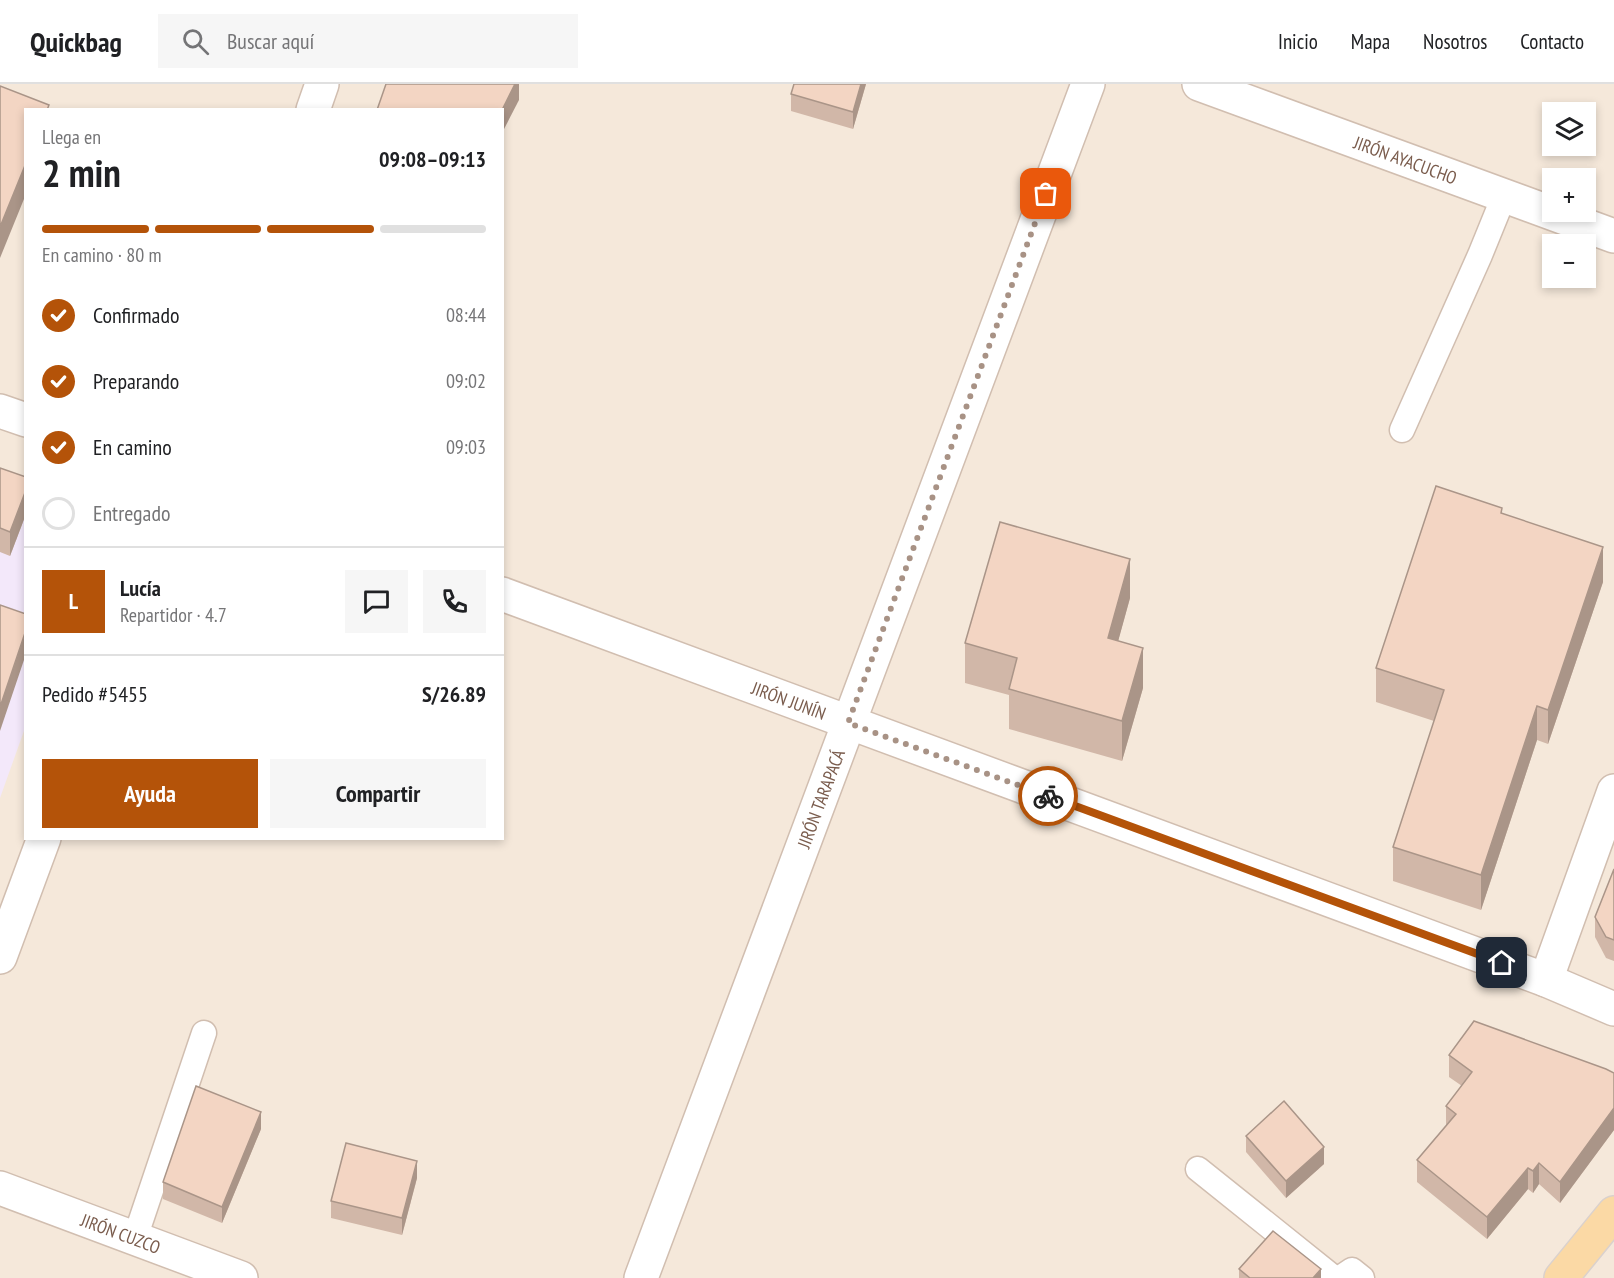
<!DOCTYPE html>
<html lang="es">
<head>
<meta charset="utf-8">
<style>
	body { margin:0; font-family:"PT Sans Narrow",sans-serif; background:#f6f6f6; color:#202124; height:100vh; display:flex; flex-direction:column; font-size:22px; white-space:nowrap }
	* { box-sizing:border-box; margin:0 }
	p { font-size:20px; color:#757577 }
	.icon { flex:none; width:33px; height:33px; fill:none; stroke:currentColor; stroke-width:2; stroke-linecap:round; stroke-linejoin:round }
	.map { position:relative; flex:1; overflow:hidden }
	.panel { position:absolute; left:24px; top:24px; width:480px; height:732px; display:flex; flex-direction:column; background:#fff; border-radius:0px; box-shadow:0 3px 9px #0003 }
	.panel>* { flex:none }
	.controls { position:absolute; left:1542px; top:18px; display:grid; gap:12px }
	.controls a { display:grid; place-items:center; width:54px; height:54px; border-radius:0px; background:#fff; box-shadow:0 3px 9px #0003; font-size:30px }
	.pin { position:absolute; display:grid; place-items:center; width:51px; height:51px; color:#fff; margin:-26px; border-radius:12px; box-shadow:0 3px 9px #0006 }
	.courier { position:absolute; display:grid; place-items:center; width:60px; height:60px; margin:-30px; border:4px solid #b45309; border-radius:50%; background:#fff; color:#222; box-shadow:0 2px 8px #0007 }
	.headline em { font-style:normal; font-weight:800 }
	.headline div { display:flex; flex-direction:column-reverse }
	.headline { display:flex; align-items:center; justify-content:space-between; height:102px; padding:0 18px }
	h1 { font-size:39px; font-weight:800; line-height:45px }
	.bar { display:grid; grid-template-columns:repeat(4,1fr); gap:9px 6px; align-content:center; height:72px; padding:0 18px }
	.bar i { height:8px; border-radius:4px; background:#e0e0e0 }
	.bar .selected { background:#b45309 }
	.bar p { grid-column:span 4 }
	.line { display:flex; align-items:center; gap:15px; padding:0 18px; border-top:2px solid #e0e0e0 }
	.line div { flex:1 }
	.round { display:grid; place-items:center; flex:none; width:63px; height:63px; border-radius:0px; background:#f6f6f6 }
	ol { padding:0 18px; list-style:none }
	li { display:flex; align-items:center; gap:18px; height:66px }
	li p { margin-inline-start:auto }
	li .icon { padding:6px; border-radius:50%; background:#b45309; color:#fff; stroke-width:4 }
	li:last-child { color:#757577 }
	li i { width:33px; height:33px; border:3px solid #e0e0e0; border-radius:50% }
	.primary-button { display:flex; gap:12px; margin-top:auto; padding:12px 18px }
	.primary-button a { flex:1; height:69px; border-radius:0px; background:#b45309; color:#fff; font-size:24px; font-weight:800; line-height:69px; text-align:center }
	.primary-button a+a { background:#f6f6f6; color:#202124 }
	header { display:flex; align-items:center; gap:36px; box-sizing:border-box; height:84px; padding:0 30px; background:#fff; border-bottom:2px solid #e0e0e0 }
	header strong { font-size:28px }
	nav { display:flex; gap:33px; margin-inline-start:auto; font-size:21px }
	.search { width:420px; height:54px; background:#f6f6f6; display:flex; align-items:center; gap:15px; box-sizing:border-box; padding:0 21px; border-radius:0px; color:#757577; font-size:22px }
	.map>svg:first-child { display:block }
</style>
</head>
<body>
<header>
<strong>Quickbag</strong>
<div class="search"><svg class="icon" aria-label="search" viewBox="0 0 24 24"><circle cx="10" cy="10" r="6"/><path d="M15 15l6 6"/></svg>Buscar aquí</div>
<nav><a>Inicio</a><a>Mapa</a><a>Nosotros</a><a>Contacto</a></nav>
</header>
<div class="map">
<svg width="1614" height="1194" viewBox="0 0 1614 1194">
	<rect width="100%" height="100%" fill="#fdf6ec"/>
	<path fill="#f5e8da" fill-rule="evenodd" d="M 0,0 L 1614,0 L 1614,1194 L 0,1194 ZM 26,26 L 502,26 L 502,754 L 26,754 ZM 1552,28 L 1586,28 L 1586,62 L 1552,62 ZM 1552,94 L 1586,94 L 1586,128 L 1552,128 ZM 1552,160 L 1586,160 L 1586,194 L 1552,194 Z"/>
	<path fill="#f3e8fa" d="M 0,402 L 26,411 L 25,644 L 0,714 Z"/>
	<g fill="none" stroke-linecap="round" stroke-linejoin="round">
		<defs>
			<g id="service">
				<path d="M 1402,346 L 1480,171 L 1504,112"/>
				<path d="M 1198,1085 L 1334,1194"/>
				<path d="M 135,1154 L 204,949"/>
				<path d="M 1340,1194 L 1352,1186 L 1362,1194"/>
			</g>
			<g id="minor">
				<path id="s1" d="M 1199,0 L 1614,152"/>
				<path d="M 313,26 L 322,0"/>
				<path d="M 0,873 L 44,754"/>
				<path d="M 1546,896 L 1614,707"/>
				<path id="s2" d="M 641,1194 L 1088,0"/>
			</g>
			<g id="tertiary">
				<path d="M 0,327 L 26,336"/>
				<path id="s3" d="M 502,510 L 1546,896 L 1614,925"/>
				<path id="s4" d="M 0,1104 L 241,1194"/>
			</g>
			<path id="primary" d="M 1561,1194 L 1614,1129"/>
		</defs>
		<use href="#service" stroke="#d1beb0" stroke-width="27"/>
		<use href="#minor" stroke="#d1beb0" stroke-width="36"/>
		<use href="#tertiary" stroke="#d1beb0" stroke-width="36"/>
		<use href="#primary" stroke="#dad1cd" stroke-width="36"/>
		<use href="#service" stroke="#fff" stroke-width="24"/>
		<use href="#minor" stroke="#fff" stroke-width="33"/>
		<use href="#tertiary" stroke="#fff" stroke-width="33"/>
		<use href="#primary" stroke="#fbd9a5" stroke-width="33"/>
	</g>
	<g fill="#d1b7a8">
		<path d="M 794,0 L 866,0 L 853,45 L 791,27 L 791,10 Z"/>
		<path d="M 0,384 L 26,393 L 26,430 L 10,472 L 0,468 Z"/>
		<path d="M 1502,430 L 1603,498 L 1548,660 L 1537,656 L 1481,826 L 1393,797 L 1393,763 L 1434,637 L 1376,618 L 1376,584 Z"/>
		<path d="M 1130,514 L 1118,557 L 1143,604 L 1122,677 L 1009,645 L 1009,611 L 965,599 L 965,559 Z"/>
		<path d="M 1614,785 L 1614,877 L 1606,874 L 1595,853 L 1595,833 Z"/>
		<path d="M 1449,971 L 1614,989 L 1614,1046 L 1560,1119 L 1539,1100 L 1533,1109 L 1528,1105 L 1487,1155 L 1417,1098 L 1417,1076 L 1446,1042 L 1446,1022 L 1462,1002 L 1449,993 Z"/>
		<path d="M 261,1045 L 222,1139 L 163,1115 L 163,1098 Z"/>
		<path d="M 1246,1052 L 1324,1080 L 1286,1114 L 1246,1068 Z"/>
		<path d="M 417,1094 L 402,1151 L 331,1134 L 331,1117 Z"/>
		<path d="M 1239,1185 L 1321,1194 L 1239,1194 Z"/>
	</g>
	<g fill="#aa9588">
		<path d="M 515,0 L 519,0 L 519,16 L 502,49 L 502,26 Z"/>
		<path d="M 861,0 L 866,0 L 853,45 L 853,28 Z"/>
		<path d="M 26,79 L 26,110 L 0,174 L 0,143 Z"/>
		<path d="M 26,406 L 26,430 L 10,472 L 10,448 Z"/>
		<path d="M 1603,463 L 1603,498 L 1548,660 L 1548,626 Z"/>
		<path d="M 1130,475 L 1130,514 L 1108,594 L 1108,554 Z"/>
		<path d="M 26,546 L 26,570 L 0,647 L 0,623 Z"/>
		<path d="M 1143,564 L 1143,604 L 1122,677 L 1122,637 Z"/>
		<path d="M 1537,622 L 1537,656 L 1481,826 L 1481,791 Z"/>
		<path d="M 1614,1024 L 1614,1046 L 1560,1119 L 1560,1098 Z"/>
		<path d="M 261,1028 L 261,1045 L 222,1139 L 222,1123 Z"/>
		<path d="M 1324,1063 L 1324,1080 L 1286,1114 L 1286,1097 Z"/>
		<path d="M 417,1077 L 417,1094 L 402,1151 L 402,1134 Z"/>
		<path d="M 1539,1079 L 1539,1100 L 1533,1109 L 1533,1087 Z"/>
		<path d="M 1528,1084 L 1528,1105 L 1487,1155 L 1487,1133 Z"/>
		<path d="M 1321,1185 L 1321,1194 L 1313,1194 Z"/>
	</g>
	<g fill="#f3d5c3" stroke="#aa9588" stroke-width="1.5">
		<path d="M 386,0 L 515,0 L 502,26 L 377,26 Z"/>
		<path d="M 794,0 L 861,0 L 853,28 L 791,10 Z"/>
		<path d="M 0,2 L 49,21 L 47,26 L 26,26 L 26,79 L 0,143 Z"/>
		<path d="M 0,384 L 26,393 L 26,406 L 10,448 L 0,444 Z"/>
		<path d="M 1436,402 L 1502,424 L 1501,429 L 1603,463 L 1548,626 L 1537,622 L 1481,791 L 1393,763 L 1444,606 L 1376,584 Z"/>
		<path d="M 1000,438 L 1130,475 L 1108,554 L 1143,564 L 1122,637 L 1009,605 L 1017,574 L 965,559 Z"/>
		<path d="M 0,521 L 26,530 L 26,546 L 0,623 Z"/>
		<path d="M 1614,785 L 1614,856 L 1606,853 L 1595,833 Z"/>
		<path d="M 1474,937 L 1606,985 L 1614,989 L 1614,1024 L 1560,1098 L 1539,1079 L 1533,1087 L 1528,1084 L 1487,1133 L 1417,1076 L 1456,1030 L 1446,1022 L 1472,988 L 1449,971 Z"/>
		<path d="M 196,1002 L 261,1028 L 222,1123 L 163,1098 Z"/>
		<path d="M 1284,1017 L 1324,1063 L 1286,1097 L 1246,1052 Z"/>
		<path d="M 346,1059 L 417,1077 L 402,1134 L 331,1117 Z"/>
		<path d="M 1273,1147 L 1321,1185 L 1313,1194 L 1250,1194 L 1239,1185 Z"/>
	</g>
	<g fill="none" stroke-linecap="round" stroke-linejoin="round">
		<path stroke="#a89285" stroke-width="6" stroke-dasharray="0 10.8" d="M 1046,110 L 848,639 L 1048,712"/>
		<path stroke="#b45309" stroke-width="8" d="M 1048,712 L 1502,879"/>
	</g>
	<g text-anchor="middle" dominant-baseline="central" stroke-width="6" stroke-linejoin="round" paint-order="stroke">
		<g font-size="18" fill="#7a5c4d" stroke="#fffaf3">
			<text stroke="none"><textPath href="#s1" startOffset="220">JIRÓN AYACUCHO</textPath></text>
			<text stroke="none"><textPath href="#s3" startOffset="306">JIRÓN JUNÍN</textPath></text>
			<text stroke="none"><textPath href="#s2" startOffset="512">JIRÓN TARAPACÁ</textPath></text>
			<text stroke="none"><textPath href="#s4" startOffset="129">JIRÓN CUZCO</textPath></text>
		</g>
	</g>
</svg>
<div class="controls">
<a><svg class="icon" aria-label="layers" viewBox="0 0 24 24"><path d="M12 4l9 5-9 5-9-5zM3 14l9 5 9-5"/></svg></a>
<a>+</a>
<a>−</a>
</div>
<div class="pin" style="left:1046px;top:110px;background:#ea580c"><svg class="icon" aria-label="bag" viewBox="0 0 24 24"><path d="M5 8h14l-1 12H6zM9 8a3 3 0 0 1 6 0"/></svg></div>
<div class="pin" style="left:1502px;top:879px;background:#1f2937"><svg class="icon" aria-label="home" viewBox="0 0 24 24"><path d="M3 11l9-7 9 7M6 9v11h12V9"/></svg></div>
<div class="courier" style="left:1048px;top:712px"><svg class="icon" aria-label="bike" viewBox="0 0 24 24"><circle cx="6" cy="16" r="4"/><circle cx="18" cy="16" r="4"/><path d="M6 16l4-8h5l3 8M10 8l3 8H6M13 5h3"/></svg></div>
<section class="panel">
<div class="headline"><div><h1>2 min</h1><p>Llega en</p></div><em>09:08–09:13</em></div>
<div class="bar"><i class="selected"></i><i class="selected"></i><i class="selected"></i><i></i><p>En camino · 80 m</p></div>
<ol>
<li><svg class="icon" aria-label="check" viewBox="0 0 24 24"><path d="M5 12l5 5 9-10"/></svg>Confirmado<p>08:44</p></li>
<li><svg class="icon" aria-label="check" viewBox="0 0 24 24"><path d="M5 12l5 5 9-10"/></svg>Preparando<p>09:02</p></li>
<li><svg class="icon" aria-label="check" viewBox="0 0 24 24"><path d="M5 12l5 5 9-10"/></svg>En camino<p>09:03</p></li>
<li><i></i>Entregado</li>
</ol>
<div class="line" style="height:108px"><b class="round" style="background:#b45309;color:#fff">L</b><div><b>Lucía</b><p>Repartidor · 4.7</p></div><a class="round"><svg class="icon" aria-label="chat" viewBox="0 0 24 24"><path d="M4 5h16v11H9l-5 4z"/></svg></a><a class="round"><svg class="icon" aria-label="phone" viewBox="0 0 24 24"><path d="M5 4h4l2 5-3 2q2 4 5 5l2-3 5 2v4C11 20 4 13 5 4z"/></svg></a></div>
<div class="line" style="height:78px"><div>Pedido #5455</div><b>S/26.89</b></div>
<div class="primary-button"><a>Ayuda</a><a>Compartir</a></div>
</section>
</div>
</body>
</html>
